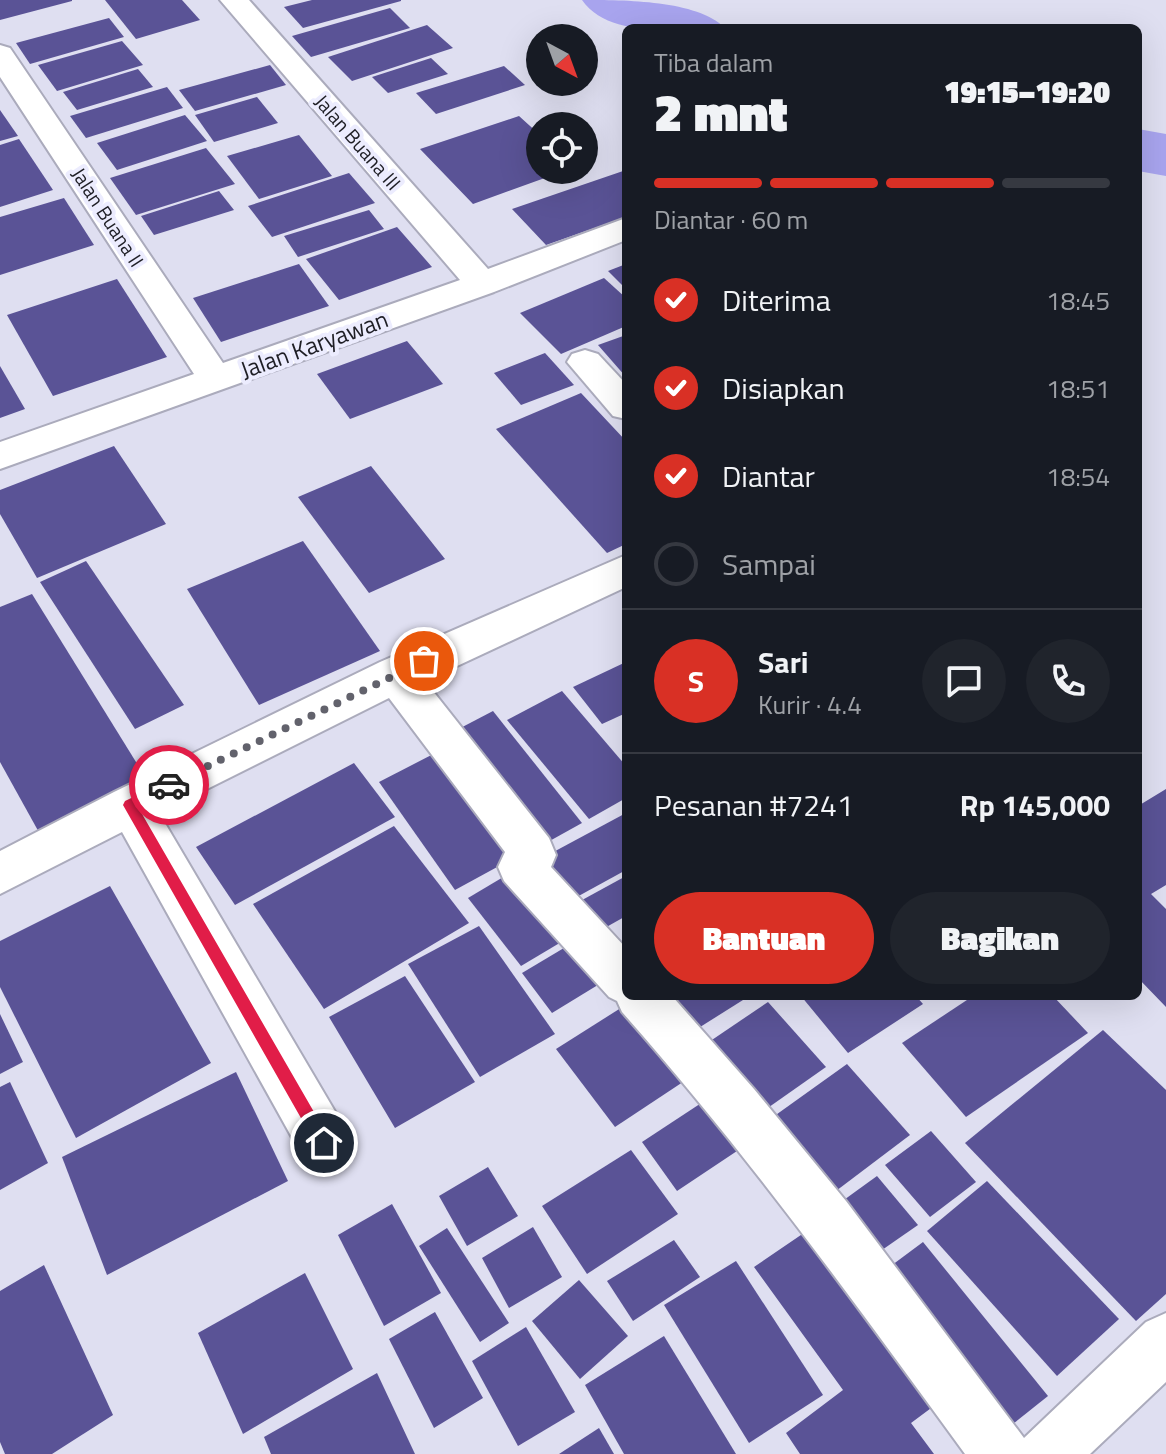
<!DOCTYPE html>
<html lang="id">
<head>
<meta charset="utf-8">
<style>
	body { margin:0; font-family:"Titillium Web",sans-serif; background:#20242c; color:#f1f3f6; height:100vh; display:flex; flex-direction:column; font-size:30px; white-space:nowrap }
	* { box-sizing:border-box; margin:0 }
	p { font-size:26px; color:#9ea1a6 }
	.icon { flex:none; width:44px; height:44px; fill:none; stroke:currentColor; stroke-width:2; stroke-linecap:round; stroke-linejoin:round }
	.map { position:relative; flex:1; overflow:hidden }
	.panel { position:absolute; left:622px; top:24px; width:520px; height:976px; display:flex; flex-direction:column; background:#171b24; border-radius:12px; box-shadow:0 8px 32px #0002 }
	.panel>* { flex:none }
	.needle { width:52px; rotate:139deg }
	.buttons { position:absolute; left:526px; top:24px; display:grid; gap:16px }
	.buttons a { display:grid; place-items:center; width:72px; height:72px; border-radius:50%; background:#171b24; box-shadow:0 8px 32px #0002; font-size:40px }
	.pin { position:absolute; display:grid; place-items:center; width:68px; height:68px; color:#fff; margin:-34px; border:4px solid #fff; border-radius:50%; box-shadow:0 2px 8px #0007 }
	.courier { position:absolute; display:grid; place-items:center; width:80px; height:80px; margin:-40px; border:6px solid #e11d48; border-radius:50%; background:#fff; color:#222; box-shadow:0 2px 10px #0007 }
	.overview em { font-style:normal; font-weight:800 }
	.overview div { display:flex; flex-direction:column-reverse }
	.overview { display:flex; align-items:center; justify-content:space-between; height:136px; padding:0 32px }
	h1 { font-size:52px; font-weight:800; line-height:60px }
	.bar { display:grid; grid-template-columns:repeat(4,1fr); gap:12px 8px; align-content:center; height:96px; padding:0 32px }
	.bar i { height:10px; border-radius:6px; background:#363941 }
	.bar .on { background:#d93025 }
	.bar p { grid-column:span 4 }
	.line { display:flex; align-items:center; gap:20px; padding:0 32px; border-top:2px solid #363941 }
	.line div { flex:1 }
	.round { display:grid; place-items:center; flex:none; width:84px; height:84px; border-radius:42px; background:#20242c }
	ol { padding:0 32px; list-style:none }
	li { display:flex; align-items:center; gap:24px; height:88px }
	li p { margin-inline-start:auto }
	li .icon { padding:8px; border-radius:50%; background:#d93025; color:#fff; stroke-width:4 }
	li:last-child { color:#9ea1a6 }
	li i { width:44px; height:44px; border:4px solid #363941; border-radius:50% }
	.cta { display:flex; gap:16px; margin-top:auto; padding:16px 32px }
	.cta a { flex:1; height:92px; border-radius:48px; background:#d93025; color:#fff; font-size:32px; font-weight:800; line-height:92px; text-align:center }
	.cta a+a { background:#20242c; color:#f1f3f6 }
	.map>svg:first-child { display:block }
</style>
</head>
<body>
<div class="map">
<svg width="1166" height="1454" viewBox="0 0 1166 1454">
	<rect width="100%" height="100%" fill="#dfdff1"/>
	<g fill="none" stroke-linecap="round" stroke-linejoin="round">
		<g fill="#a8a4ee" fill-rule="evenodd">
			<path d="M 582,0 C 625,0 697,0 725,28 C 681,28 610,40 582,0 Z"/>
			<path d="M 1138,129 L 1166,134 L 1166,176 L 1138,171 Z"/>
		</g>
	</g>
	<g fill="#5a5396">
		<path d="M 0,0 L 72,0 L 72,1 L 0,20 Z"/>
		<path d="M 105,0 L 182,0 L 200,20 L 136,39 Z"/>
		<path d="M 312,0 L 401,0 L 401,1 L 303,28 L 284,7 Z"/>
		<path d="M 390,8 L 410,28 L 311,57 L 292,36 Z"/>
		<path d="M 109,18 L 124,37 L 30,64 L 16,43 Z"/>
		<path d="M 427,25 L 453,48 L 352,81 L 328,57 Z"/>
		<path d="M 122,41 L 143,65 L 57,91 L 38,65 Z"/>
		<path d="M 431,58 L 448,74 L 388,93 L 372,77 Z"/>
		<path d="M 270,65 L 286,85 L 195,111 L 179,90 Z"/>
		<path d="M 504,66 L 525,85 L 436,114 L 416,93 Z"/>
		<path d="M 138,69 L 153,87 L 77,110 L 63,92 Z"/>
		<path d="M 167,87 L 183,108 L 86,138 L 70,116 Z"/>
		<path d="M 257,97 L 278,123 L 214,142 L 195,115 Z"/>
		<path d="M 0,110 L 18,136 L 0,141 Z"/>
		<path d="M 185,115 L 207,141 L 117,170 L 97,143 Z"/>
		<path d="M 519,116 L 540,135 L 540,170 L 567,170 L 473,204 L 420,149 Z"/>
		<path d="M 299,135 L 332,176 L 259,199 L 227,156 Z"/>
		<path d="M 19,139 L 53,190 L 0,207 L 0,145 Z"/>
		<path d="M 206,148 L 235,184 L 136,215 L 110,178 Z"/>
		<path d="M 626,170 L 626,217 L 546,245 L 512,209 Z"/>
		<path d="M 349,173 L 375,203 L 272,237 L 248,206 Z"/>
		<path d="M 219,191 L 234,210 L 154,235 L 141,216 Z"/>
		<path d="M 64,198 L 94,245 L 0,275 L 0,217 Z"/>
		<path d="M 369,210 L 384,229 L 298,257 L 284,236 Z"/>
		<path d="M 397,227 L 432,267 L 339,300 L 306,259 Z"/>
		<path d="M 299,264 L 329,306 L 221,342 L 193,298 Z"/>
		<path d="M 626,264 L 626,289 L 608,271 Z"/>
		<path d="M 604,278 L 626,298 L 626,326 L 561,354 L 520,313 Z"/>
		<path d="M 117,279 L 167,357 L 53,396 L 7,315 Z"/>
		<path d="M 626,335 L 626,377 L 598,345 Z"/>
		<path d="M 407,341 L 443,384 L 350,419 L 317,374 Z"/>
		<path d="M 545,353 L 574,385 L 521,405 L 494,373 Z"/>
		<path d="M 0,366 L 25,409 L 0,418 Z"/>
		<path d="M 581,393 L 626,441 L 626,544 L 607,553 L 496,429 Z"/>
		<path d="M 114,446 L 166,524 L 37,578 L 0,514 L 0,490 Z"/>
		<path d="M 371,466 L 445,559 L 369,593 L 298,497 Z"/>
		<path d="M 303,541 L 380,651 L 259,705 L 187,589 Z"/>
		<path d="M 86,561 L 184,705 L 135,729 L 40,582 Z"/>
		<path d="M 32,594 L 149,783 L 41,836 L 0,762 L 0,607 Z"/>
		<path d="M 626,662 L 626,713 L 602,724 L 573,687 Z"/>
		<path d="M 562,691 L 626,766 L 626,798 L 589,819 L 507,720 Z"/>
		<path d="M 493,711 L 582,823 L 537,848 L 449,734 Z"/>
		<path d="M 445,748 L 523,853 L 455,890 L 379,782 Z"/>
		<path d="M 354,763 L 395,817 L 235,905 L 196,847 Z"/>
		<path d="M 1166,789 L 1166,885 L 1151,894 L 1166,909 L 1166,1007 L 1138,978 L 1138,806 Z"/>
		<path d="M 626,813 L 626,870 L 564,904 L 533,863 Z"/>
		<path d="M 394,826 L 469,923 L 324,1009 L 253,904 Z"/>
		<path d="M 515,870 L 568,938 L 521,966 L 468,898 Z"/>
		<path d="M 626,876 L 626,916 L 594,934 L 573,905 Z"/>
		<path d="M 110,886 L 211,1063 L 76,1138 L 0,987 L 0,941 Z"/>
		<path d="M 479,926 L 555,1034 L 480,1077 L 408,964 Z"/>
		<path d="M 574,942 L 606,980 L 552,1013 L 522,973 Z"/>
		<path d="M 405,976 L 475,1082 L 395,1128 L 329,1017 Z"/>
		<path d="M 658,996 L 739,996 L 743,1000 L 689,1034 Z"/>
		<path d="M 801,996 L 916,996 L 923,1004 L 848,1053 Z"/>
		<path d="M 973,996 L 1053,996 L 1088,1033 L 966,1117 L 902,1043 Z"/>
		<path d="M 635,999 L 695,1074 L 615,1127 L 556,1049 Z"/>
		<path d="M 768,1002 L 826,1067 L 759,1114 L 703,1046 Z"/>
		<path d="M 0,1014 L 23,1062 L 0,1074 Z"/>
		<path d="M 1103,1030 L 1166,1090 L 1166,1294 L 1136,1321 L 965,1143 Z"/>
		<path d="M 847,1064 L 910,1135 L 828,1197 L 766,1122 Z"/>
		<path d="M 236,1072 L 288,1181 L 107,1275 L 62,1157 Z"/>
		<path d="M 10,1082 L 48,1163 L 0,1190 L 0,1087 Z"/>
		<path d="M 718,1092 L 755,1139 L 677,1191 L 642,1142 Z"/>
		<path d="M 931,1131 L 976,1182 L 930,1217 L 885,1165 Z"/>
		<path d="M 631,1150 L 678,1214 L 587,1274 L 542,1206 Z"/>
		<path d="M 488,1167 L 518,1216 L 467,1246 L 439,1196 Z"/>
		<path d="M 877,1176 L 918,1225 L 869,1259 L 830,1210 Z"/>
		<path d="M 987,1181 L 1119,1319 L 1057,1376 L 927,1231 Z"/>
		<path d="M 392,1204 L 441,1293 L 384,1326 L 338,1235 Z"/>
		<path d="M 820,1222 L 950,1394 L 911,1423 L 934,1454 L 800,1454 L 786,1433 L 843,1390 L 754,1267 Z"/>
		<path d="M 533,1227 L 562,1277 L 509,1308 L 482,1258 Z"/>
		<path d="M 447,1228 L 509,1323 L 480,1342 L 419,1246 Z"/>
		<path d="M 674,1240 L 700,1277 L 633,1321 L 607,1281 Z"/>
		<path d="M 923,1242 L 1048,1396 L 999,1435 L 876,1277 Z"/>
		<path d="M 736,1261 L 823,1395 L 749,1443 L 664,1305 Z"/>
		<path d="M 44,1265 L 113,1415 L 52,1454 L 5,1454 L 0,1442 L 0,1291 Z"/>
		<path d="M 305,1273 L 353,1369 L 243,1434 L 198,1333 Z"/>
		<path d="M 579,1280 L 628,1336 L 580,1379 L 532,1321 Z"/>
		<path d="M 435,1312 L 483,1398 L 434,1428 L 389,1339 Z"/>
		<path d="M 526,1327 L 575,1412 L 518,1446 L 472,1361 Z"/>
		<path d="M 664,1336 L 736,1454 L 624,1454 L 585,1385 Z"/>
		<path d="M 377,1373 L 415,1454 L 271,1454 L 264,1437 Z"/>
		<path d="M 599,1428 L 614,1454 L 559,1454 Z"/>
	</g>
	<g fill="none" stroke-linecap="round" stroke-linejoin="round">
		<defs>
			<g id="minor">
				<path d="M 220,0 L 249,0 L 488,269 L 626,218 L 626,240 L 494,292 L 0,469 L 0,442 L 194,374 L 0,77 L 0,45 L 10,48 L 223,363 L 460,280 Z"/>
				<path d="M 585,350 L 598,354 L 626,384 L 626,419 L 613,416 L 567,362 L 572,354 Z"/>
				<path d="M 626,555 L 626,587 L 425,681 L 549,838 L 556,855 L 551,867 L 626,948 L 626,996 L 672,996 L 754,1089 L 846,1201 L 1024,1438 L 1146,1322 L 1166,1313 L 1166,1382 L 1090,1454 L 965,1454 C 855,1303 746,1152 622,1012 L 617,1001 L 609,997 L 504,881 L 498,867 L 505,852 L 389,698 L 159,813 L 343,1125 L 350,1143 L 343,1161 L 324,1168 L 305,1161 L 122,832 L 0,894 L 0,851 L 114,792 L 380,662 Z"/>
			</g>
		</defs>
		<use href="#minor" stroke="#ababbc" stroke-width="4"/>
		<use href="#minor" fill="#fff" fill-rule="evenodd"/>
	</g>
	<path fill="#e11d48" d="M 169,780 L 176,785 L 174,789 L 138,807 L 329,1138 L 329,1148 L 318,1148 L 123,805 L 125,801 Z"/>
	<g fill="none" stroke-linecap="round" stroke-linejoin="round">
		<path stroke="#62626c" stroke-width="8" stroke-dasharray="0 14.4" d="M 169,785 L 424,661"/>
	</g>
	<g text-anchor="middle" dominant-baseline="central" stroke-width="8" stroke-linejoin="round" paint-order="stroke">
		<g font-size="20" fill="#1e1e25" stroke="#ececfe">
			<text transform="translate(358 142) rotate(49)">Jalan Buana III</text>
			<text transform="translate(108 217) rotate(57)">Jalan Buana II</text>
		</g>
		<g font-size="24" fill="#1e1e25" stroke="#ececfe">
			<text transform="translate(314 344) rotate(-20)">Jalan Karyawan</text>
		</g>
	</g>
</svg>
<div class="buttons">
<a><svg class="needle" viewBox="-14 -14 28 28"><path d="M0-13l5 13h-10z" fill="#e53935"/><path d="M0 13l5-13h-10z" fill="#9ea1a6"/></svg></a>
<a><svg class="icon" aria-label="locate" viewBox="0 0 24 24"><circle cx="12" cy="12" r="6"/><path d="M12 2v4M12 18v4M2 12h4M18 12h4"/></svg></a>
</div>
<div class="pin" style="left:424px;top:661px;background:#ea580c"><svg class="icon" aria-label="bag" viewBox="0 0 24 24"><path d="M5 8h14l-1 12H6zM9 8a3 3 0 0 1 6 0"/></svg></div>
<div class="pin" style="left:324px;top:1143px;background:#1f2937"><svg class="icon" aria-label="home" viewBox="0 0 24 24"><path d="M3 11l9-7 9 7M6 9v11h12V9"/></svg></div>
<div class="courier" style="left:169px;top:785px"><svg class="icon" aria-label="car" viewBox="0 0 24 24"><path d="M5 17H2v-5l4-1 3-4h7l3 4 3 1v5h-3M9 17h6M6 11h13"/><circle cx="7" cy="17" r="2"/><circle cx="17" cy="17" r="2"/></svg></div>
<section class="panel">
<div class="overview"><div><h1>2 mnt</h1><p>Tiba dalam</p></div><em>19:15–19:20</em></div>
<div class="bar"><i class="on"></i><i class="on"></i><i class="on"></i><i></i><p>Diantar · 60 m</p></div>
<ol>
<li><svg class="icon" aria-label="check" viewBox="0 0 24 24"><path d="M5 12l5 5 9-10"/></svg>Diterima<p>18:45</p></li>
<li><svg class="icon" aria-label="check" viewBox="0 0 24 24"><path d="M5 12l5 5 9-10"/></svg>Disiapkan<p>18:51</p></li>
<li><svg class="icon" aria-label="check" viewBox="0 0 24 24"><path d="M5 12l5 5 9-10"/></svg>Diantar<p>18:54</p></li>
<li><i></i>Sampai</li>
</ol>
<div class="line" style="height:144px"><b class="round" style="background:#d93025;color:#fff">S</b><div><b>Sari</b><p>Kurir · 4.4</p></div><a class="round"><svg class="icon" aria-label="chat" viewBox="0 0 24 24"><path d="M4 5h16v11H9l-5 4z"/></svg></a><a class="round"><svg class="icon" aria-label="phone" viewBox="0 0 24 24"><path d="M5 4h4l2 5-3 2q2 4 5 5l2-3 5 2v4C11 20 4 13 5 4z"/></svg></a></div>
<div class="line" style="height:104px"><div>Pesanan #7241</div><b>Rp 145,000</b></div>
<div class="cta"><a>Bantuan</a><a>Bagikan</a></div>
</section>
</div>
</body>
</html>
